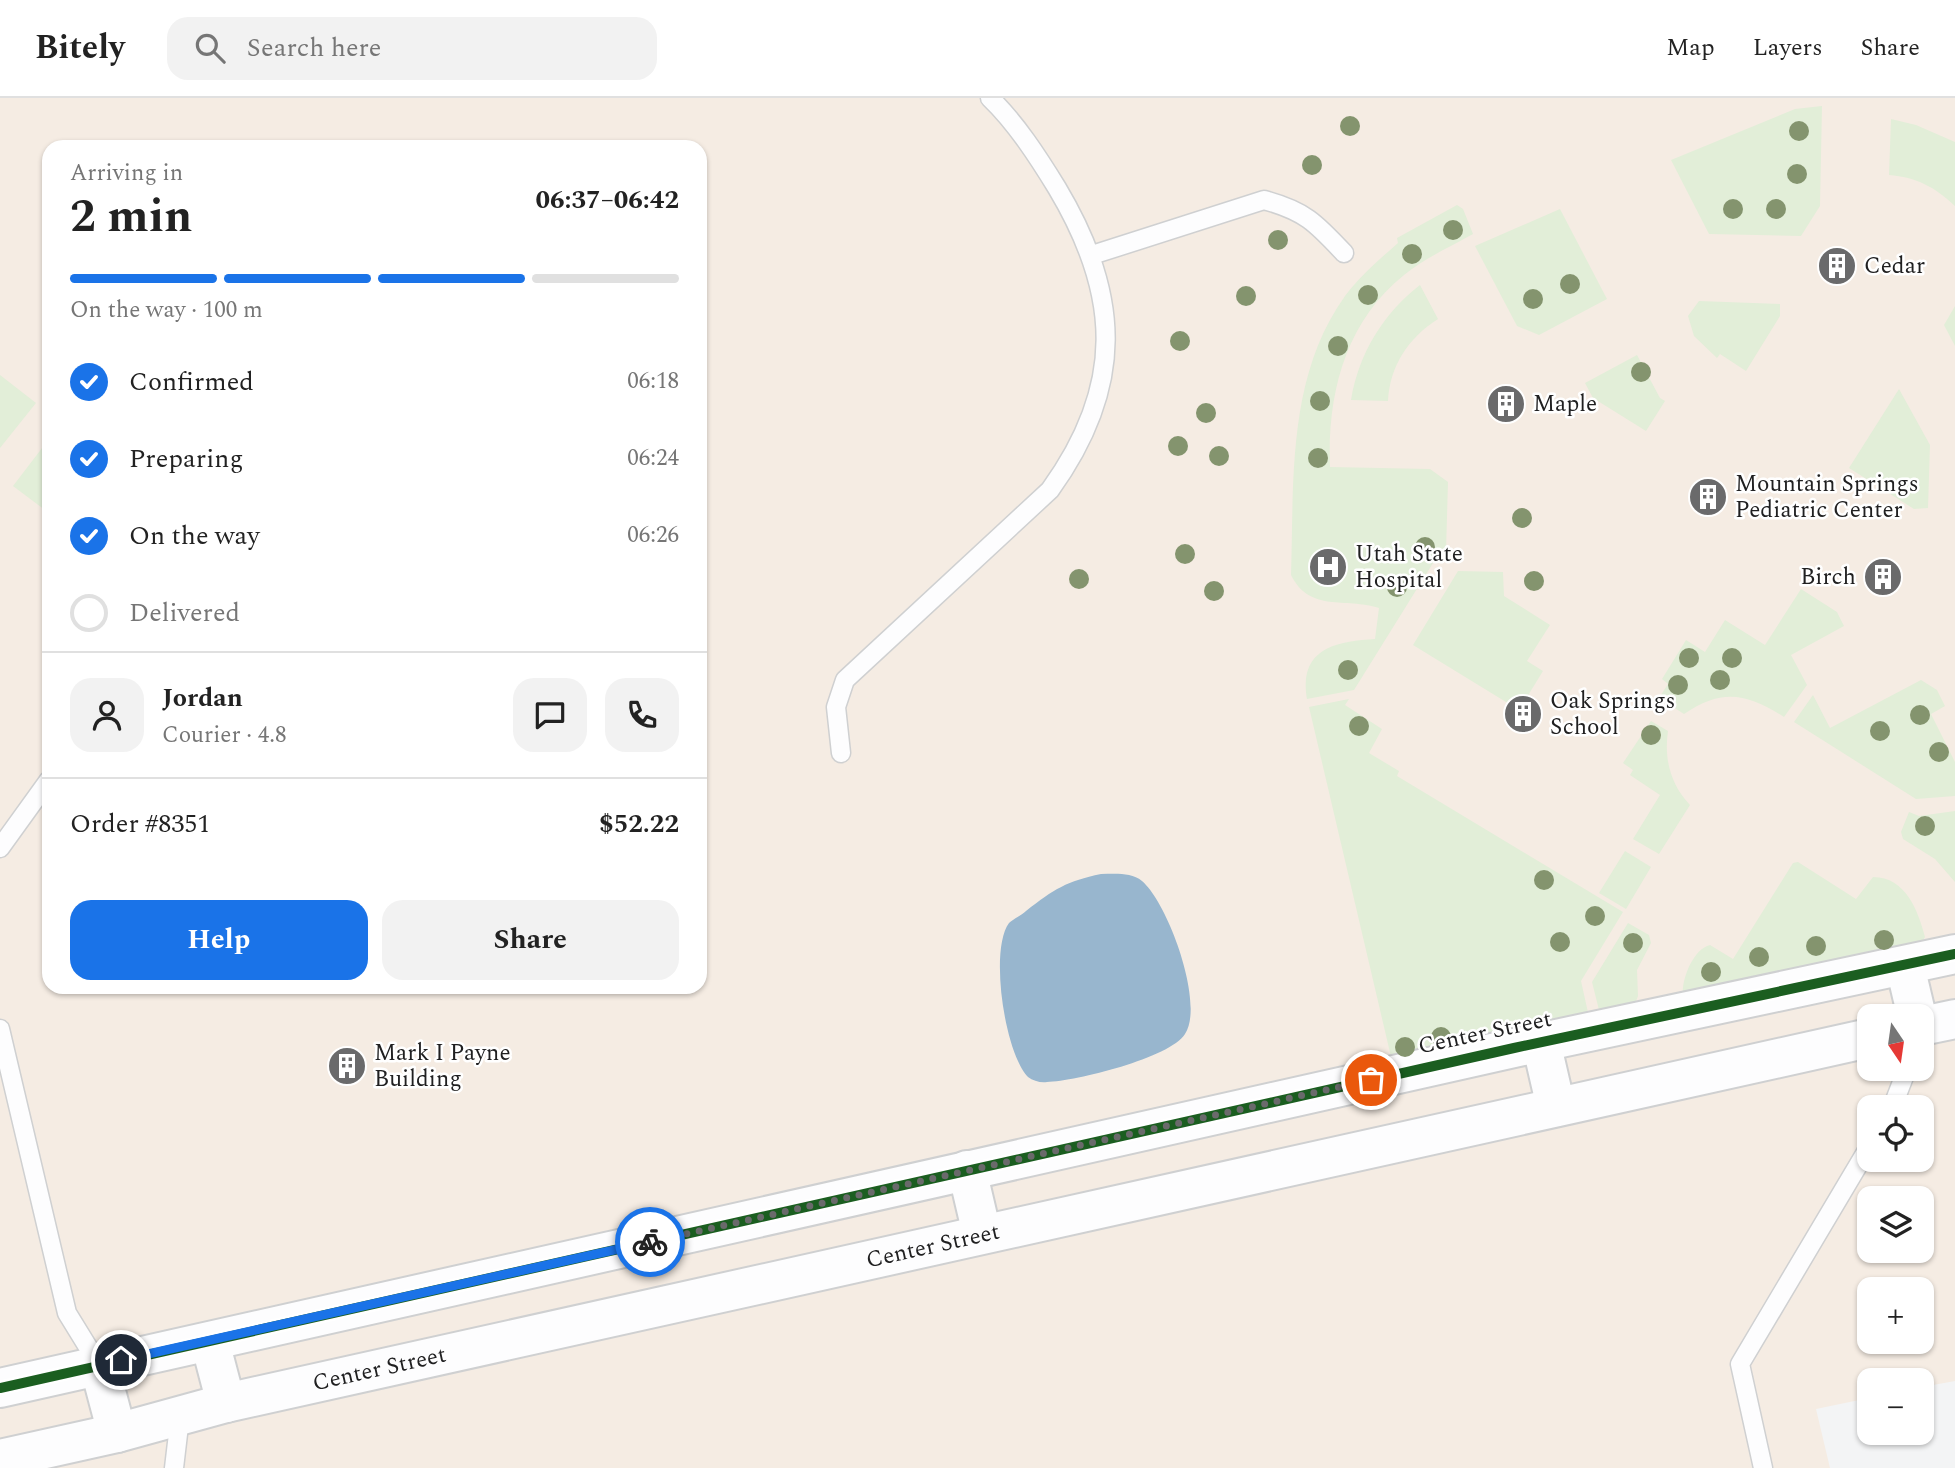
<!DOCTYPE html>
<html lang="en">
<head>
<meta charset="utf-8">
<style>
	body { margin:0; font-family:Spectral,serif; background:#f2f2f2; color:#222; height:100vh; display:flex; flex-direction:column; font-size:26px; white-space:nowrap }
	* { box-sizing:border-box; margin:0 }
	p { font-size:23px; color:#767676 }
	.icon { flex:none; width:38px; height:38px; fill:none; stroke:currentColor; stroke-width:2; stroke-linecap:round; stroke-linejoin:round }
	.map { position:relative; flex:1; overflow:hidden }
	.side { position:absolute; left:42px; top:42px; width:665px; height:854px; display:flex; flex-direction:column; background:#fff; border-radius:21px; box-shadow:0 2px 5px #0004 }
	.side>* { flex:none }
	.needle { width:46px; rotate:167deg }
	.buttons { position:absolute; left:1857px; top:906px; display:grid; gap:14px }
	.buttons a { display:grid; place-items:center; width:77px; height:77px; border-radius:14px; background:#fff; box-shadow:0 2px 5px #0004; font-size:35px }
	.pin { position:absolute; display:grid; place-items:center; width:60px; height:60px; color:#fff; margin:-30px; border:4px solid #fff; border-radius:50%; box-shadow:0 2px 7px #0007 }
	.courier { position:absolute; display:grid; place-items:center; width:70px; height:70px; margin:-35px; border:5px solid #1a73e8; border-radius:50%; background:#fff; color:#222; box-shadow:0 2px 9px #0007 }
	.overview em { font-style:normal; font-weight:700 }
	.overview div { display:flex; flex-direction:column-reverse }
	.overview { display:flex; align-items:center; justify-content:space-between; height:119px; padding:0 28px }
	h1 { font-size:46px; font-weight:700; line-height:52px }
	.bar { display:grid; grid-template-columns:repeat(4,1fr); gap:10px 7px; align-content:center; height:84px; padding:0 28px }
	.bar i { height:9px; border-radius:5px; background:#e0e0e0 }
	.bar .current { background:#1a73e8 }
	.bar p { grid-column:span 4 }
	.line { display:flex; align-items:center; gap:18px; padding:0 28px; border-top:2px solid #e0e0e0 }
	.line div { flex:1 }
	.round { display:grid; place-items:center; flex:none; width:74px; height:74px; border-radius:21px; background:#f2f2f2 }
	ol { padding:0 28px; list-style:none }
	li { display:flex; align-items:center; gap:21px; height:77px }
	li p { margin-inline-start:auto }
	li .icon { padding:7px; border-radius:50%; background:#1a73e8; color:#fff; stroke-width:4 }
	li:last-child { color:#767676 }
	li i { width:38px; height:38px; border:4px solid #e0e0e0; border-radius:50% }
	.button { display:flex; gap:14px; margin-top:auto; padding:14px 28px }
	.button a { flex:1; height:80px; border-radius:21px; background:#1a73e8; color:#fff; font-size:28px; font-weight:700; line-height:80px; text-align:center }
	.button a+a { background:#f2f2f2; color:#222 }
	header { display:flex; align-items:center; gap:42px; box-sizing:border-box; height:98px; padding:0 35px; background:#fff; border-bottom:2px solid #e0e0e0 }
	header strong { font-size:33px }
	nav { display:flex; gap:38px; margin-inline-start:auto; font-size:24px }
	.search { width:490px; height:63px; background:#f2f2f2; display:flex; align-items:center; gap:18px; box-sizing:border-box; padding:0 24px; border-radius:21px; color:#767676; font-size:26px }
	.map>svg:first-child { display:block }
</style>
</head>
<body>
<header>
<strong>Bitely</strong>
<div class="search"><svg class="icon" aria-label="search" viewBox="0 0 24 24"><circle cx="10" cy="10" r="6"/><path d="M15 15l6 6"/></svg>Search here</div>
<nav><a>Map</a><a>Layers</a><a>Share</a></nav>
</header>
<div class="map">
<svg width="1955" height="1370" viewBox="0 0 1955 1370">
	<rect width="100%" height="100%" fill="#f3f4f5"/>
	<path fill="#f5ece3" fill-rule="evenodd" d="M 0,0 L 1955,0 L 1955,1283 L 1922,1289 L 1922,1283 L 1869,1283 L 1869,1300 L 1816,1311 L 1830,1370 L 0,1370 ZM 49,49 L 700,49 L 700,889 L 49,889 ZM 1869,919 L 1922,919 L 1922,971 L 1869,971 ZM 1869,1010 L 1922,1010 L 1922,1062 L 1869,1062 ZM 1869,1101 L 1922,1101 L 1922,1153 L 1869,1153 ZM 1869,1192 L 1922,1192 L 1922,1244 L 1869,1244 Z"/>
	<g fill="#e2eed8">
		<path d="M 1822,8 L 1820,108 L 1801,138 L 1709,136 L 1671,62 L 1795,11 Z"/>
		<path d="M 1891,21 L 1916,27 L 1955,44 L 1955,108 C 1935,89 1916,79 1889,77 Z"/>
		<path d="M 1457,107 L 1463,111 L 1473,136 C 1450,149 1425,160 1404,177 C 1345,224 1327,297 1330,369 L 1430,371 L 1448,384 L 1446,454 L 1438,457 L 1354,592 L 1307,601 C 1298,551 1336,543 1375,541 L 1379,510 C 1345,499 1310,515 1291,477 C 1294,382 1287,279 1345,198 C 1360,178 1380,161 1398,145 L 1397,140 Z"/>
		<path d="M 1560,111 L 1607,201 L 1539,237 L 1517,228 L 1475,148 Z"/>
		<path d="M 1420,187 L 1438,221 C 1408,240 1390,268 1388,303 L 1351,302 C 1359,255 1383,216 1420,187 Z"/>
		<path d="M 1699,203 L 1780,206 L 1780,218 L 1746,273 L 1720,256 L 1717,260 L 1694,238 L 1688,218 Z"/>
		<path d="M 1955,208 L 1955,248 L 1944,227 Z"/>
		<path d="M 1637,257 L 1660,300 L 1665,303 L 1646,333 L 1593,300 L 1585,285 Z"/>
		<path d="M 0,277 L 36,305 L 0,350 Z"/>
		<path d="M 1899,291 L 1930,347 L 1928,410 L 1914,411 L 1849,370 Z"/>
		<path d="M 49,341 L 49,407 L 45,412 L 13,388 Z"/>
		<path d="M 1458,473 L 1503,474 L 1504,498 L 1550,527 L 1527,563 L 1543,573 L 1519,612 L 1413,547 Z"/>
		<path d="M 1801,491 L 1837,514 L 1844,528 L 1791,557 L 1807,587 L 1784,619 C 1747,595 1722,590 1684,616 L 1659,600 L 1668,586 L 1662,581 L 1686,542 L 1705,554 L 1725,522 L 1765,547 Z"/>
		<path d="M 1921,582 L 1937,592 L 1945,608 L 1931,616 L 1955,664 L 1955,698 L 1916,701 L 1794,624 L 1813,597 L 1830,630 Z"/>
		<path d="M 1349,601 L 1345,607 L 1382,631 L 1369,655 L 1399,673 L 1397,678 L 1623,814 L 1581,883 L 1589,919 L 1392,963 L 1309,609 Z"/>
		<path d="M 1651,623 L 1668,633 C 1664,660 1670,686 1690,707 L 1659,756 L 1633,741 L 1660,697 L 1630,677 L 1633,672 L 1623,665 Z"/>
		<path d="M 1955,713 L 1955,784 L 1935,761 L 1903,741 L 1901,734 L 1909,714 L 1919,718 Z"/>
		<path d="M 1625,753 L 1651,769 L 1626,811 L 1599,795 Z"/>
		<path d="M 1798,764 L 1856,801 L 1873,779 C 1906,779 1918,813 1925,839 L 1921,846 L 1683,898 C 1681,882 1693,851 1710,847 L 1733,861 L 1793,765 Z"/>
		<path d="M 1628,825 L 1649,837 L 1651,845 L 1637,872 L 1638,898 L 1634,908 L 1600,916 L 1592,884 Z"/>
	</g>
	<path fill="#98b6ce" d="M 1101,776 C 1115,776 1131,774 1142,783 C 1168,805 1205,906 1185,936 C 1170,960 1076,983 1047,984 C 1041,985 1033,983 1028,979 C 1005,956 989,852 1009,825 C 1013,821 1022,817 1026,813 C 1054,791 1067,783 1101,776 Z"/>
	<g fill="none" stroke-linecap="round" stroke-linejoin="round">
		<defs>
			<g id="service">
				<path d="M 1092,157 L 1264,102 C 1305,113 1316,125 1344,155"/>
				<path d="M 841,655 L 836,609 L 845,582 L 1050,392 C 1125,288 1121,197 1057,90 C 1038,59 1016,25 990,0"/>
				<path d="M 0,750 L 49,682"/>
				<path d="M 0,931 L 67,1215 L 99,1267"/>
				<path d="M 1892,1010 L 1907,971"/>
				<path d="M 174,1370 L 180,1319"/>
				<path d="M 1763,1370 L 1740,1266 L 1869,1049"/>
			</g>
			<g id="tertiary">
				<path d="M 1905,868 L 1917,919"/>
				<path d="M 1922,928 L 1955,921"/>
				<path d="M 1541,944 L 1556,1009"/>
				<path d="M 967,1072 L 982,1136"/>
				<path d="M 210,1244 L 226,1305"/>
				<path d="M 99,1267 L 117,1335"/>
				<path d="M 0,1290 L 1514,950 L 1955,856"/>
				<path id="s1" d="M 0,1361 L 117,1335 L 226,1305 L 1869,940"/>
			</g>
		</defs>
		<use href="#service" stroke="#cfd0d1" stroke-width="21"/>
		<use href="#tertiary" stroke="#cfd0d1" stroke-width="42"/>
		<use href="#service" stroke="#fdfdfe" stroke-width="18"/>
		<use href="#tertiary" stroke="#fdfdfe" stroke-width="38"/>
		<defs>
			<path id="cycleway" d="M 0,1290 L 1514,950 L 1955,856"/>
		</defs>
		<use href="#cycleway" stroke="#fff" stroke-width="15"/>
		<use href="#cycleway" stroke="#1b5e20" stroke-width="10"/>
	</g>
	<g fill="#84946e">
		<circle cx="1350" cy="28" r="10"/>
		<circle cx="1799" cy="33" r="10"/>
		<circle cx="1312" cy="67" r="10"/>
		<circle cx="1797" cy="76" r="10"/>
		<circle cx="1733" cy="111" r="10"/>
		<circle cx="1776" cy="111" r="10"/>
		<circle cx="1453" cy="132" r="10"/>
		<circle cx="1278" cy="142" r="10"/>
		<circle cx="1412" cy="156" r="10"/>
		<circle cx="1570" cy="186" r="10"/>
		<circle cx="1368" cy="197" r="10"/>
		<circle cx="1246" cy="198" r="10"/>
		<circle cx="1533" cy="201" r="10"/>
		<circle cx="1180" cy="243" r="10"/>
		<circle cx="1338" cy="248" r="10"/>
		<circle cx="1641" cy="274" r="10"/>
		<circle cx="1320" cy="303" r="10"/>
		<circle cx="1206" cy="315" r="10"/>
		<circle cx="1178" cy="348" r="10"/>
		<circle cx="1219" cy="358" r="10"/>
		<circle cx="1318" cy="360" r="10"/>
		<circle cx="1522" cy="420" r="10"/>
		<circle cx="1425" cy="449" r="10"/>
		<circle cx="1185" cy="456" r="10"/>
		<circle cx="1079" cy="481" r="10"/>
		<circle cx="1534" cy="483" r="10"/>
		<circle cx="1397" cy="489" r="10"/>
		<circle cx="1214" cy="493" r="10"/>
		<circle cx="1689" cy="560" r="10"/>
		<circle cx="1732" cy="560" r="10"/>
		<circle cx="1348" cy="572" r="10"/>
		<circle cx="1720" cy="582" r="10"/>
		<circle cx="1678" cy="587" r="10"/>
		<circle cx="1920" cy="617" r="10"/>
		<circle cx="1359" cy="628" r="10"/>
		<circle cx="1880" cy="633" r="10"/>
		<circle cx="1651" cy="637" r="10"/>
		<circle cx="1939" cy="654" r="10"/>
		<circle cx="1925" cy="728" r="10"/>
		<circle cx="1544" cy="782" r="10"/>
		<circle cx="1595" cy="818" r="10"/>
		<circle cx="1884" cy="842" r="10"/>
		<circle cx="1560" cy="844" r="10"/>
		<circle cx="1633" cy="845" r="10"/>
		<circle cx="1816" cy="848" r="10"/>
		<circle cx="1759" cy="859" r="10"/>
		<circle cx="1711" cy="874" r="10"/>
		<circle cx="1441" cy="939" r="10"/>
		<circle cx="1405" cy="949" r="10"/>
	</g>
	<g fill="none" stroke-linecap="round" stroke-linejoin="round">
		<path stroke="#6a6a6b" stroke-width="7" stroke-dasharray="0 12.6" d="M 650,1144 L 1371,982"/>
		<path stroke="#1a73e8" stroke-width="9" d="M 121,1262 L 650,1144"/>
	</g>
	<defs>
		<symbol id="building-disc" viewBox="-11 -11 22 22"><circle r="9.5" fill="#6a6a6b" stroke="#fff"/><path d="M-4-6H4V6H1V3H-1V6H-4ZM-2.5-4.3h1.7v1.8h-1.7ZM.8-4.3h1.7v1.8H.8ZM-2.5-1h1.7V.8h-1.7ZM.8-1h1.7V.8H.8Z" fill="#fff"/></symbol>
		<symbol id="hospital-disc" viewBox="-11 -11 22 22"><circle r="9.5" fill="#6a6a6b" stroke="#fff"/><path d="M-5-5h3v3.5h4V-5h3V5h-3V1.5h-4V5h-3Z" fill="#fff"/></symbol>
	</defs>
	<g fill-rule="evenodd">
		<use href="#building-disc" x="1815" y="146" width="44" height="44"/>
		<use href="#building-disc" x="1484" y="284" width="44" height="44"/>
		<use href="#building-disc" x="1686" y="377" width="44" height="44"/>
		<use href="#hospital-disc" x="1306" y="447" width="44" height="44"/>
		<use href="#building-disc" x="1861" y="457" width="44" height="44"/>
		<use href="#building-disc" x="1501" y="594" width="44" height="44"/>
		<use href="#building-disc" x="325" y="946" width="44" height="44"/>
	</g>
	<g text-anchor="middle" dominant-baseline="central" stroke-width="5" stroke-linejoin="round" paint-order="stroke">
		<g font-size="23" fill="#202021" stroke="#fff" text-anchor="start">
			<text x="1864" y="168">Cedar</text>
			<text x="1533" y="306">Maple</text>
			<text x="1735" y="386">Mountain Springs<tspan x="1735" dy="26">Pediatric Center</tspan></text>
			<text x="1355" y="456">Utah State<tspan x="1355" dy="26">Hospital</tspan></text>
			<text x="1856" y="479" text-anchor="end">Birch</text>
			<text x="1550" y="603">Oak Springs<tspan x="1550" dy="26">School</tspan></text>
			<text x="374" y="955">Mark I Payne<tspan x="374" dy="26">Building</tspan></text>
		</g>
		<g font-size="23" fill="#202021" stroke="#fff">
			<text transform="translate(1485 935) rotate(-12)">Center Street</text>
			<text stroke="none"><textPath href="#s1" startOffset="957">Center Street</textPath></text>
			<text stroke="none"><textPath href="#s1" startOffset="390">Center Street</textPath></text>
		</g>
	</g>
</svg>
<div class="buttons">
<a><svg class="needle" viewBox="-14 -14 28 28"><path d="M0-13l5 13h-10z" fill="#e53935"/><path d="M0 13l5-13h-10z" fill="#767676"/></svg></a>
<a><svg class="icon" aria-label="locate" viewBox="0 0 24 24"><circle cx="12" cy="12" r="6"/><path d="M12 2v4M12 18v4M2 12h4M18 12h4"/></svg></a>
<a><svg class="icon" aria-label="layers" viewBox="0 0 24 24"><path d="M12 4l9 5-9 5-9-5zM3 14l9 5 9-5"/></svg></a>
<a>+</a>
<a>−</a>
</div>
<div class="pin" style="left:1371px;top:982px;background:#ea580c"><svg class="icon" aria-label="bag" viewBox="0 0 24 24"><path d="M5 8h14l-1 12H6zM9 8a3 3 0 0 1 6 0"/></svg></div>
<div class="pin" style="left:121px;top:1262px;background:#1f2937"><svg class="icon" aria-label="home" viewBox="0 0 24 24"><path d="M3 11l9-7 9 7M6 9v11h12V9"/></svg></div>
<div class="courier" style="left:650px;top:1144px"><svg class="icon" aria-label="bike" viewBox="0 0 24 24"><circle cx="6" cy="16" r="4"/><circle cx="18" cy="16" r="4"/><path d="M6 16l4-8h5l3 8M10 8l3 8H6M13 5h3"/></svg></div>
<section class="side">
<div class="overview"><div><h1>2 min</h1><p>Arriving in</p></div><em>06:37–06:42</em></div>
<div class="bar"><i class="current"></i><i class="current"></i><i class="current"></i><i></i><p>On the way · 100 m</p></div>
<ol>
<li><svg class="icon" aria-label="check" viewBox="0 0 24 24"><path d="M5 12l5 5 9-10"/></svg>Confirmed<p>06:18</p></li>
<li><svg class="icon" aria-label="check" viewBox="0 0 24 24"><path d="M5 12l5 5 9-10"/></svg>Preparing<p>06:24</p></li>
<li><svg class="icon" aria-label="check" viewBox="0 0 24 24"><path d="M5 12l5 5 9-10"/></svg>On the way<p>06:26</p></li>
<li><i></i>Delivered</li>
</ol>
<div class="line" style="height:126px"><a class="round"><svg class="icon" aria-label="person" viewBox="0 0 24 24"><circle cx="12" cy="8" r="4"/><path d="M4 21q1-7 8-7t8 7"/></svg></a><div><b>Jordan</b><p>Courier · 4.8</p></div><a class="round"><svg class="icon" aria-label="chat" viewBox="0 0 24 24"><path d="M4 5h16v11H9l-5 4z"/></svg></a><a class="round"><svg class="icon" aria-label="phone" viewBox="0 0 24 24"><path d="M5 4h4l2 5-3 2q2 4 5 5l2-3 5 2v4C11 20 4 13 5 4z"/></svg></a></div>
<div class="line" style="height:91px"><div>Order #8351</div><b>$52.22</b></div>
<div class="button"><a>Help</a><a>Share</a></div>
</section>
</div>
</body>
</html>
